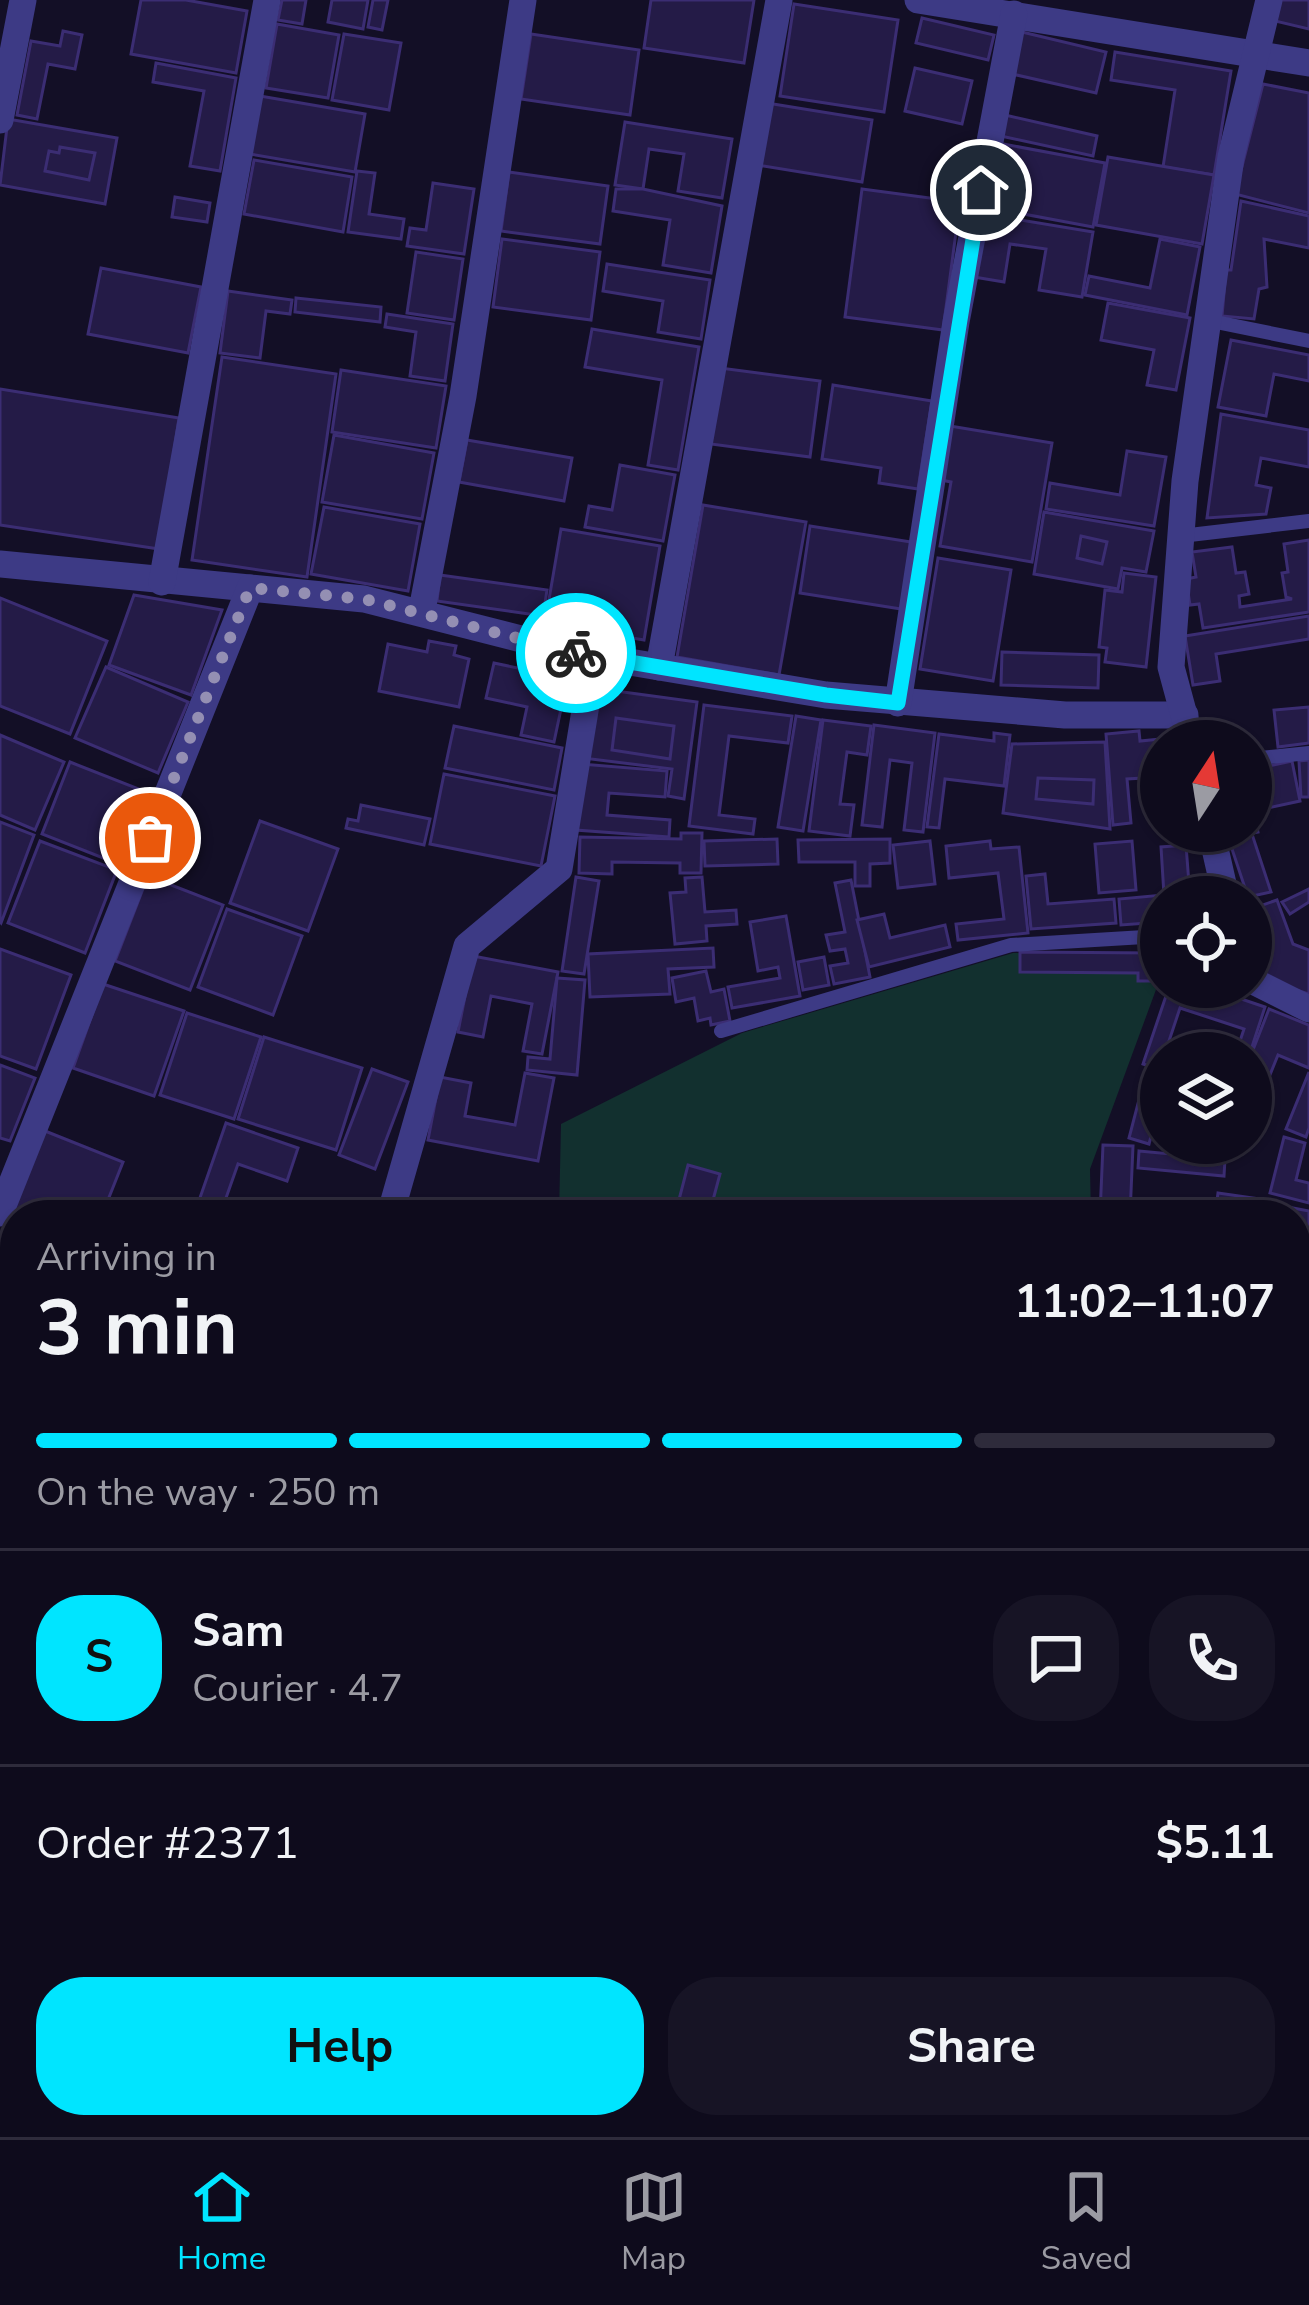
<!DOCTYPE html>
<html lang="en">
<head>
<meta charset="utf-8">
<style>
	body { margin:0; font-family:"Nunito Sans",sans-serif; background:#171425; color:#f1f3f6; height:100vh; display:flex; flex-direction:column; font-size:45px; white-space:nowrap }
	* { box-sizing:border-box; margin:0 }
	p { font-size:39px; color:#9b9ba3 }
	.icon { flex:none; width:66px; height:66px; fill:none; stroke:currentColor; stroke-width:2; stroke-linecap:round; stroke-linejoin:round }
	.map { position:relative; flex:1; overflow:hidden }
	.drawer { position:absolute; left:0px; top:1200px; width:1311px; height:939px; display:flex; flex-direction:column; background:#0e0b1c; border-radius:48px 48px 0 0; box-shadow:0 3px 9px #0004,0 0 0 3px #2e2b3b }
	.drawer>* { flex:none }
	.needle { width:78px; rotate:12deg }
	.buttons { position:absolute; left:1140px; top:720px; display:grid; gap:24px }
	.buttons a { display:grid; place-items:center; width:132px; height:132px; border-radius:50%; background:#0e0b1c; box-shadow:0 3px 9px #0004,0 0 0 3px #2e2b3b; font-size:60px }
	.pin { position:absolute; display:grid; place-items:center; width:102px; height:102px; color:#fff; margin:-51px; border:6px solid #fff; border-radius:50%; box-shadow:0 3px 12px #0007 }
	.courier { position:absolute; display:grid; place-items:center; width:120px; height:120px; margin:-60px; border:9px solid #00e5ff; border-radius:50%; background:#fff; color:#222; box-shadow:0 3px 15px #0007 }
	.summary em { font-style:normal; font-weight:700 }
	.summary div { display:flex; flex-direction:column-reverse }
	.summary { display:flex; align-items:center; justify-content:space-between; height:204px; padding:0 36px }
	h1 { font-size:78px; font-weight:700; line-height:90px }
	.bar { display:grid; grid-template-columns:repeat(4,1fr); gap:18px 12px; align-content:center; height:144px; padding:0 36px }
	.bar i { height:15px; border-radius:9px; background:#2e2b3b }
	.bar .active { background:#00e5ff }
	.bar p { grid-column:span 4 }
	.line { display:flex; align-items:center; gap:30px; padding:0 36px; border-top:3px solid #2e2b3b }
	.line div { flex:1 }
	.round { display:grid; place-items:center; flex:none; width:126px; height:126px; border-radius:48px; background:#171425 }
	.button { display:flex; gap:24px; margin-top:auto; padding:24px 36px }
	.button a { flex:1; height:138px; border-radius:48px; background:#00e5ff; color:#111; font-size:48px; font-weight:700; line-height:138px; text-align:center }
	.button a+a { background:#171425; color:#f1f3f6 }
	.dock { display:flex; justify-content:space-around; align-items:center; height:168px; border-top:3px solid #2e2b3b; background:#0e0b1c; font-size:33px; color:#9b9ba3 }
	.dock a { display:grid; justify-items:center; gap:6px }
	.dock .active { color:#00e5ff }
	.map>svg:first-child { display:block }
</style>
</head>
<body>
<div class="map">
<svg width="1309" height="2137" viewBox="0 0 1309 2137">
	<rect width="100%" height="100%" fill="#130f26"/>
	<path fill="#12302f" d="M 1013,953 L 1161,954 L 1161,976 L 1090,1169 L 1091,1215 L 559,1215 L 561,1124 L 742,1033 Z"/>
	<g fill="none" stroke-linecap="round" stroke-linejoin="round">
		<g stroke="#0c2248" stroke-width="39">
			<path d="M 1296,2017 L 1309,2036"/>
			<path d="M 766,2137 L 775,2124"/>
		</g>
	</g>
	<g fill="#241b47" stroke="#3b2d73" stroke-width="3">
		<path d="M 141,0 L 186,0 L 247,11 L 236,73 L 131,54 Z"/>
		<path d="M 282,0 L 306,0 L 302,24 L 278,20 Z"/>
		<path d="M 332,0 L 368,0 L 363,29 L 328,22 Z"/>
		<path d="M 373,0 L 388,0 L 382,30 L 368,27 Z"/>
		<path d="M 651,0 L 754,0 L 744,63 L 644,48 Z"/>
		<path d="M 1280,0 L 1309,0 L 1309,29 L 1275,21 Z"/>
		<path d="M 794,4 L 898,20 L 884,112 L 780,96 Z"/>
		<path d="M 922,18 L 994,35 L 988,60 L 916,43 Z"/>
		<path d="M 277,24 L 339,35 L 328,98 L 266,88 Z"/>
		<path d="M 63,31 L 82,35 L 75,69 L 48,64 L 37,119 L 17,115 L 31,41 L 60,46 Z"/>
		<path d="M 1022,32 L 1106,52 L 1096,93 L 1012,74 Z"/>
		<path d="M 344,34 L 401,43 L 389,110 L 332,100 Z"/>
		<path d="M 531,34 L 639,50 L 630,115 L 521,99 Z"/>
		<path d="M 1115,52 L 1231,71 L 1214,175 L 1163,167 L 1175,90 L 1111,80 Z"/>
		<path d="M 156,63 L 236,78 L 220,171 L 190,166 L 204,91 L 153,82 Z"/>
		<path d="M 915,68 L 972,81 L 962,124 L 905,111 Z"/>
		<path d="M 1263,84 L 1309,93 L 1309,213 L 1235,194 Z"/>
		<path d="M 260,96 L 365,114 L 355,172 L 250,154 Z"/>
		<path d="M 767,103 L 872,120 L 862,182 L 757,165 Z"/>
		<path d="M 1005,115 L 1097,136 L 1093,156 L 1001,136 Z"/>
		<path d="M 8,119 L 117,138 L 105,204 L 0,185 Z"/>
		<path d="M 625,122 L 732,139 L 722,198 L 678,191 L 684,154 L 649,149 L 643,189 L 615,185 Z"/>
		<path d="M 998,143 L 1105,163 L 1093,227 L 986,207 Z"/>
		<path d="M 60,147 L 95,153 L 89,180 L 45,171 L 49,151 L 59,153 Z"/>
		<path d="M 1108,157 L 1214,175 L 1202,244 L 1096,225 Z"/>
		<path d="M 254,160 L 352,177 L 343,232 L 244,214 Z"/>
		<path d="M 357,171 L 375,173 L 369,214 L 404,219 L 401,239 L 348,232 Z"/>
		<path d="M 509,172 L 608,186 L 600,244 L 501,231 Z"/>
		<path d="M 433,183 L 474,189 L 464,254 L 407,246 L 410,228 L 426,230 Z"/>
		<path d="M 616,189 L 643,189 L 722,206 L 711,273 L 663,265 L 670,220 L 613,211 Z"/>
		<path d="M 862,189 L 960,202 L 943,330 L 845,317 Z"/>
		<path d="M 175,197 L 210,203 L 207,222 L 172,217 Z"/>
		<path d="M 1241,201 L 1309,216 L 1309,248 L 1264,239 L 1267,287 L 1259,289 L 1254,319 L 1222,316 L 1226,270 L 1231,270 Z"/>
		<path d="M 985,214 L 1093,232 L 1082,297 L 1039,290 L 1046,249 L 1010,244 L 1004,282 L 974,277 Z"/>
		<path d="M 502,239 L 600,252 L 591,320 L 493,307 Z"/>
		<path d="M 1160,239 L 1200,247 L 1187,315 L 1085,295 L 1089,276 L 1150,288 Z"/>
		<path d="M 416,252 L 463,259 L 454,320 L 407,313 Z"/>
		<path d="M 607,264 L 710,280 L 701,339 L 658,332 L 663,301 L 603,291 Z"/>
		<path d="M 101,268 L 201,287 L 188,353 L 88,334 Z"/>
		<path d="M 228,291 L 292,300 L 290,314 L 266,311 L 260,358 L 220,353 Z"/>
		<path d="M 296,298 L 381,307 L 380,322 L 295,312 Z"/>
		<path d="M 1108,303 L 1190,318 L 1176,390 L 1147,385 L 1154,350 L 1101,340 Z"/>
		<path d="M 387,314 L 453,324 L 445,381 L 410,376 L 416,332 L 385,327 Z"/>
		<path d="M 592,329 L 699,347 L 678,470 L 648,465 L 662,380 L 585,367 Z"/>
		<path d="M 1231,340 L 1309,355 L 1309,381 L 1274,374 L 1266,416 L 1218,407 Z"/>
		<path d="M 222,357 L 336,374 L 307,577 L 192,560 Z"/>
		<path d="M 720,368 L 820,381 L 810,457 L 711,444 Z"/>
		<path d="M 341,370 L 446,386 L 436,448 L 332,432 Z"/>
		<path d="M 833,385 L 932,401 L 918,489 L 879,483 L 881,468 L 822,459 Z"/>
		<path d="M 0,389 L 179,418 L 159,549 L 0,525 Z"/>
		<path d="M 1221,414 L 1309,430 L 1309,467 L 1261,458 L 1256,485 L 1271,488 L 1266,514 L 1207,518 Z"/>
		<path d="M 950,426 L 1052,443 L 1032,562 L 940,546 L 951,482 L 941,480 Z"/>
		<path d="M 334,435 L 434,453 L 422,519 L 322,502 Z"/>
		<path d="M 467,440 L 572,458 L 564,501 L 459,482 Z"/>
		<path d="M 1127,451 L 1166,457 L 1154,526 L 1046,509 L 1050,483 L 1120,495 Z"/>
		<path d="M 620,465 L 675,475 L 663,541 L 585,527 L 589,506 L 612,510 Z"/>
		<path d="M 703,505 L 806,522 L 779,675 L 677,657 Z"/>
		<path d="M 324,507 L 420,524 L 408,591 L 311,574 Z"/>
		<path d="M 1044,512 L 1154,531 L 1146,572 L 1122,568 L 1118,589 L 1034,574 Z"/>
		<path d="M 810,526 L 911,542 L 901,609 L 800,593 Z"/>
		<path d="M 561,529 L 660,546 L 644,640 L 545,623 Z"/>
		<path d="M 1081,536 L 1107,542 L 1102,564 L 1077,558 Z"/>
		<path d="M 1309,540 L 1309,612 L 1203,628 L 1199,604 L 1190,605 L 1186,579 L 1196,577 L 1192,552 L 1232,547 L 1236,573 L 1245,572 L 1249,594 L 1239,596 L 1240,607 L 1292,599 L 1286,597 L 1282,573 L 1288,572 L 1284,544 Z"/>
		<path d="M 938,558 L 1011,570 L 993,681 L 920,669 Z"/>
		<path d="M 1124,573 L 1156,577 L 1146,667 L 1105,662 L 1107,648 L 1099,647 L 1105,590 L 1122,592 Z"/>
		<path d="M 440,575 L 547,590 L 543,616 L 437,601 Z"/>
		<path d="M 134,595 L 222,610 L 191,695 L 109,665 Z"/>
		<path d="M 0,598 L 107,641 L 70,734 L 0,706 Z"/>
		<path d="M 1309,616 L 1309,639 L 1216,654 L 1220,681 L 1193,685 L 1185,636 Z"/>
		<path d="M 429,641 L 456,646 L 454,655 L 469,659 L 459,707 L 379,691 L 388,644 L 427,652 Z"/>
		<path d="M 1002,652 L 1099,655 L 1098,688 L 1001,685 Z"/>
		<path d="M 494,663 L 565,678 L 561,694 L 572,696 L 569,710 L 561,709 L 554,742 L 521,735 L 527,707 L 486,698 Z"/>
		<path d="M 106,667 L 188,702 L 158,773 L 75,738 Z"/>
		<path d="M 601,689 L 697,702 L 684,799 L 668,796 L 672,769 L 583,758 Z"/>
		<path d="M 704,705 L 792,716 L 788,743 L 729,736 L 719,815 L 755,819 L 753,834 L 689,826 Z"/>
		<path d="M 1309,707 L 1309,743 L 1278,747 L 1274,710 Z"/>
		<path d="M 796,716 L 821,720 L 803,831 L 778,827 Z"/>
		<path d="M 616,718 L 674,726 L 670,759 L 612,750 Z"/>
		<path d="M 823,720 L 871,726 L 867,755 L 847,752 L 840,804 L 854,805 L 850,836 L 809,831 Z"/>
		<path d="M 874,725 L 935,733 L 923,832 L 904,830 L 912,763 L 890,760 L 882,827 L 862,825 Z"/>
		<path d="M 454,726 L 562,748 L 554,790 L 445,768 Z"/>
		<path d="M 1139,731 L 1140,741 L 1180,737 L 1181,741 L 1161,741 L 1161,777 L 1127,779 L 1131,823 L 1113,825 L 1106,734 Z"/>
		<path d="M 994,733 L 1010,735 L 1004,786 L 945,779 L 939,828 L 927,827 L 939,734 L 994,741 Z"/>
		<path d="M 0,735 L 64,762 L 35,830 L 0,815 Z"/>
		<path d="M 1105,742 L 1110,829 L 1003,813 L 1012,744 Z"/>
		<path d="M 1309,760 L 1309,797 L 1301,797 L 1299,761 Z"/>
		<path d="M 1292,761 L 1300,801 L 1254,811 L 1258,832 L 1243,835 L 1242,831 L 1251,831 L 1251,770 Z"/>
		<path d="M 70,762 L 149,793 L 121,865 L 42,834 Z"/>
		<path d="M 581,764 L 667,771 L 665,797 L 609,793 L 607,815 L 670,820 L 669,837 L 576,830 Z"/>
		<path d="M 444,774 L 555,796 L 541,866 L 430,844 Z"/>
		<path d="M 1038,778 L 1094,780 L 1093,804 L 1036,799 Z"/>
		<path d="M 361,805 L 430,819 L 424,845 L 346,828 L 348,819 L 358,821 Z"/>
		<path d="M 260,821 L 338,849 L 308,931 L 230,903 Z"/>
		<path d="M 0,822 L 34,835 L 1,923 L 0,922 Z"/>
		<path d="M 1226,831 L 1251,831 L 1271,892 L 1248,897 Z"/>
		<path d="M 681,833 L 702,833 L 701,873 L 680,873 L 680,863 L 612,862 L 612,874 L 579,873 L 580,837 L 681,839 Z"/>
		<path d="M 777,839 L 778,864 L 705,866 L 704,841 Z"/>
		<path d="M 890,839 L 890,863 L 870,864 L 870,886 L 855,886 L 855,862 L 799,862 L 798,840 Z"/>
		<path d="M 40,841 L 117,870 L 85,953 L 8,923 Z"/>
		<path d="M 930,841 L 935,884 L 898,888 L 893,845 Z"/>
		<path d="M 990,841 L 991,849 L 1019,847 L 1028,933 L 958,940 L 956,924 L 1004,919 L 998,873 L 949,878 L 946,846 Z"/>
		<path d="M 1132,841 L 1136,890 L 1099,893 L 1095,844 Z"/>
		<path d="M 1186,845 L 1190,897 L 1161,897 L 1161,922 L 1121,925 L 1119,899 L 1164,895 L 1161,847 Z"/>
		<path d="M 1045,874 L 1048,904 L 1114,899 L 1116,923 L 1031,929 L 1026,876 Z"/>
		<path d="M 148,876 L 223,905 L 190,990 L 115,961 Z"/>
		<path d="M 576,877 L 599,881 L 584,974 L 562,971 Z"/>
		<path d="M 702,877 L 705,912 L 736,910 L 737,924 L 706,926 L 707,941 L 675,944 L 670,893 L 686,892 L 685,878 Z"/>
		<path d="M 851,880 L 870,977 L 834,984 L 830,966 L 848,963 L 845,949 L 830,951 L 826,935 L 845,932 L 835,883 Z"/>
		<path d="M 1309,889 L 1309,902 L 1290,914 L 1282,902 Z"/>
		<path d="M 1277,900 L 1293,944 L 1309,950 L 1309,994 L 1262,979 L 1251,943 L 1251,909 Z"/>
		<path d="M 227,909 L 302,936 L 273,1015 L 198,987 Z"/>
		<path d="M 884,914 L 890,938 L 945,925 L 950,947 L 869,967 L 857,920 Z"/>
		<path d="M 786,916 L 800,996 L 732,1008 L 728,987 L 780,978 L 778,967 L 758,971 L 750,922 Z"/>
		<path d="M 713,948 L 714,967 L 668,969 L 670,994 L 590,997 L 588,954 Z"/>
		<path d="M 0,949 L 71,975 L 36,1069 L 0,1056 Z"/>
		<path d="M 1020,952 L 1156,953 L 1156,981 L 1138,981 L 1138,973 L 1020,972 Z"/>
		<path d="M 473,956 L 558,972 L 542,1054 L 523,1051 L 532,1004 L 491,996 L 483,1037 L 458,1032 Z"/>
		<path d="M 824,957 L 829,985 L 803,990 L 798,962 Z"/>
		<path d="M 706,971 L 711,992 L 724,989 L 730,1021 L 711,1025 L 710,1018 L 698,1021 L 694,998 L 676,1002 L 672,978 Z"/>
		<path d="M 557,978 L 585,980 L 577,1075 L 527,1070 L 528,1057 L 550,1059 Z"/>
		<path d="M 103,984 L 184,1011 L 154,1096 L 73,1068 Z"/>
		<path d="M 1169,987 L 1206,987 L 1265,1007 L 1250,1053 L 1236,1053 L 1244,1029 L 1180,1008 L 1165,1053 L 1161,1053 L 1161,1070 L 1143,1064 Z"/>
		<path d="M 1269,1009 L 1309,1025 L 1309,1068 L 1278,1055 L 1259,1102 L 1251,1099 L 1251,1055 Z"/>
		<path d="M 187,1013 L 261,1037 L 234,1119 L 160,1095 Z"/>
		<path d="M 264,1037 L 362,1068 L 336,1150 L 238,1119 Z"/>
		<path d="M 0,1065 L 35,1078 L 10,1141 L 0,1138 Z"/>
		<path d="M 372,1069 L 408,1082 L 375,1169 L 339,1155 Z"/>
		<path d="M 1309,1072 L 1309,1128 L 1306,1137 L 1286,1129 Z"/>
		<path d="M 525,1073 L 554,1078 L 538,1161 L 428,1140 L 440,1077 L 471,1083 L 465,1116 L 515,1125 Z"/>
		<path d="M 1146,1073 L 1161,1077 L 1161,1099 L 1149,1144 L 1129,1138 Z"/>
		<path d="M 226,1123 L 298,1148 L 287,1181 L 238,1164 L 220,1215 L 194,1215 Z"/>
		<path d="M 45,1131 L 123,1162 L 102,1215 L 10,1217 Z"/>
		<path d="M 1284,1137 L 1305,1143 L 1296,1180 L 1309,1183 L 1309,1203 L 1270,1193 Z"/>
		<path d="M 1103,1145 L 1133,1146 L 1130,1215 L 1100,1215 Z"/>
		<path d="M 1139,1151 L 1225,1159 L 1224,1176 L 1138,1168 Z"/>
		<path d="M 688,1165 L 720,1174 L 709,1215 L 675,1215 Z"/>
		<path d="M 1218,1193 L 1267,1200 L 1265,1215 L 1215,1215 Z"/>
		<path d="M 1272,1204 L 1309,1211 L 1309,1242 L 1296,1239 L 1296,1215 L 1270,1215 Z"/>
		<path d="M 0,1269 L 15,1271 L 15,1390 L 0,1388 Z"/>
		<path d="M 1307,1317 L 1309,1317 L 1309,1410 L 1296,1406 L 1296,1361 Z"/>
		<path d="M 1309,1685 L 1309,1756 L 1296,1749 L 1309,1724 L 1296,1717 L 1296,1710 Z"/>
	</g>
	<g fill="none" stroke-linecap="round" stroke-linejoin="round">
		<g stroke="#3d3a85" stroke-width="14">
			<path d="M 1206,320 L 1309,341"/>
			<path d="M 1181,536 L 1309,521"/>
			<path d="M 1251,759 L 1309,753"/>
			<path d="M 721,1031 L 1011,945 L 1161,936"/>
			<path d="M 1296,1765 L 1309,1772"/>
		</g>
		<g stroke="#3d3a85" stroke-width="27">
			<path d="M 918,0 L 1309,63"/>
			<path d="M 0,120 L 23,0"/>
			<path d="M 0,564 L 364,599 L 576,653 L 826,695 L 1065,715 L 1185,715"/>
			<path d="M 162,582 L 267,0"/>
			<path d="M 422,610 L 463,396 L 523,0"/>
			<path d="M 659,667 L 779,0"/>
			<path d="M 898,703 L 956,322 L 1014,14"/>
			<path d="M 1191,741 L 1171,667 L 1185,481 L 1231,157 L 1269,0"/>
			<path d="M 1211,831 L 1226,897"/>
			<path d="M 1251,980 L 1309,1009"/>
			<path d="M 0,1213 L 250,588"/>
			<path d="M 390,1215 L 467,946 L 559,869 L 594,656"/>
			<path d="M 0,1253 L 15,1255"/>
			<path d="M 1296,1686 L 1309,1654"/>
			<path d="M 78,2137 L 89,2124"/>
		</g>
	</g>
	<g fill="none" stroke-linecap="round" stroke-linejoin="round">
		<path stroke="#948fb3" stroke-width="12" stroke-dasharray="0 21.6" d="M 150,838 L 250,588 L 364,599 L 576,653"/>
		<path stroke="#00e5ff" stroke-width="15" d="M 576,653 L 826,695 L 898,703 L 981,190"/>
	</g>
</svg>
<div class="buttons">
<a><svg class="needle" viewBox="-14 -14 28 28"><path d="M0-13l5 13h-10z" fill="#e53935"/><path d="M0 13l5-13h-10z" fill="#9b9ba3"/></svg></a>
<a><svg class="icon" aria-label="locate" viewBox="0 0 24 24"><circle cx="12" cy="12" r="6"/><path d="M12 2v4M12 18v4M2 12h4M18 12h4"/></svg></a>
<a><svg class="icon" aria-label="layers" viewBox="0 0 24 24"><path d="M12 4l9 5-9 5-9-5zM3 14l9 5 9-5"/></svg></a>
</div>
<div class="pin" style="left:150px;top:838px;background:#ea580c"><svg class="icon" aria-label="bag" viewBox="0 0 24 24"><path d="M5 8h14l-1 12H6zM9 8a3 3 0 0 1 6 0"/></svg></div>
<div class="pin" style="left:981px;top:190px;background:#1f2937"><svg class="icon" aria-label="home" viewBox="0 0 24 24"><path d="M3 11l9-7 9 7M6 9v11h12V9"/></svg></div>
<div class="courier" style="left:576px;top:653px"><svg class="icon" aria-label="bike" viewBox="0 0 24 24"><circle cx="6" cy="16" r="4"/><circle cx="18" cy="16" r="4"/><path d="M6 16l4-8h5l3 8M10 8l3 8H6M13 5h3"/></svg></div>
<section class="drawer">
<div class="summary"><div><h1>3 min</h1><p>Arriving in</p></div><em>11:02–11:07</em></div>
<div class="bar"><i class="active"></i><i class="active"></i><i class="active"></i><i></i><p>On the way · 250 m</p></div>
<div class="line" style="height:216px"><b class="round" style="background:#00e5ff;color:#111">S</b><div><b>Sam</b><p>Courier · 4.7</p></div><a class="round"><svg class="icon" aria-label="chat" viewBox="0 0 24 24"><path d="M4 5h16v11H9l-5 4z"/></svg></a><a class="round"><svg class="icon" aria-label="phone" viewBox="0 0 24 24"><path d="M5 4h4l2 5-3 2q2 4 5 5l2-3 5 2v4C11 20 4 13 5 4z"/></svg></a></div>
<div class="line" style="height:156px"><div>Order #2371</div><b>$5.11</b></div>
<div class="button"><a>Help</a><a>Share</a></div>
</section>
</div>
<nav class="dock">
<a class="active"><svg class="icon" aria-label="home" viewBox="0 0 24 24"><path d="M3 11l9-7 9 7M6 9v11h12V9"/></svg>Home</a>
<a><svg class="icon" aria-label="map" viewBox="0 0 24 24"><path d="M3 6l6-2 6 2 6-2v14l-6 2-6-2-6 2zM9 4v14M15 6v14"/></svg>Map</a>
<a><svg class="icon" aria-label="saved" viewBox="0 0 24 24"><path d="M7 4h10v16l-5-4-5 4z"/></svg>Saved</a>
</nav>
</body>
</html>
